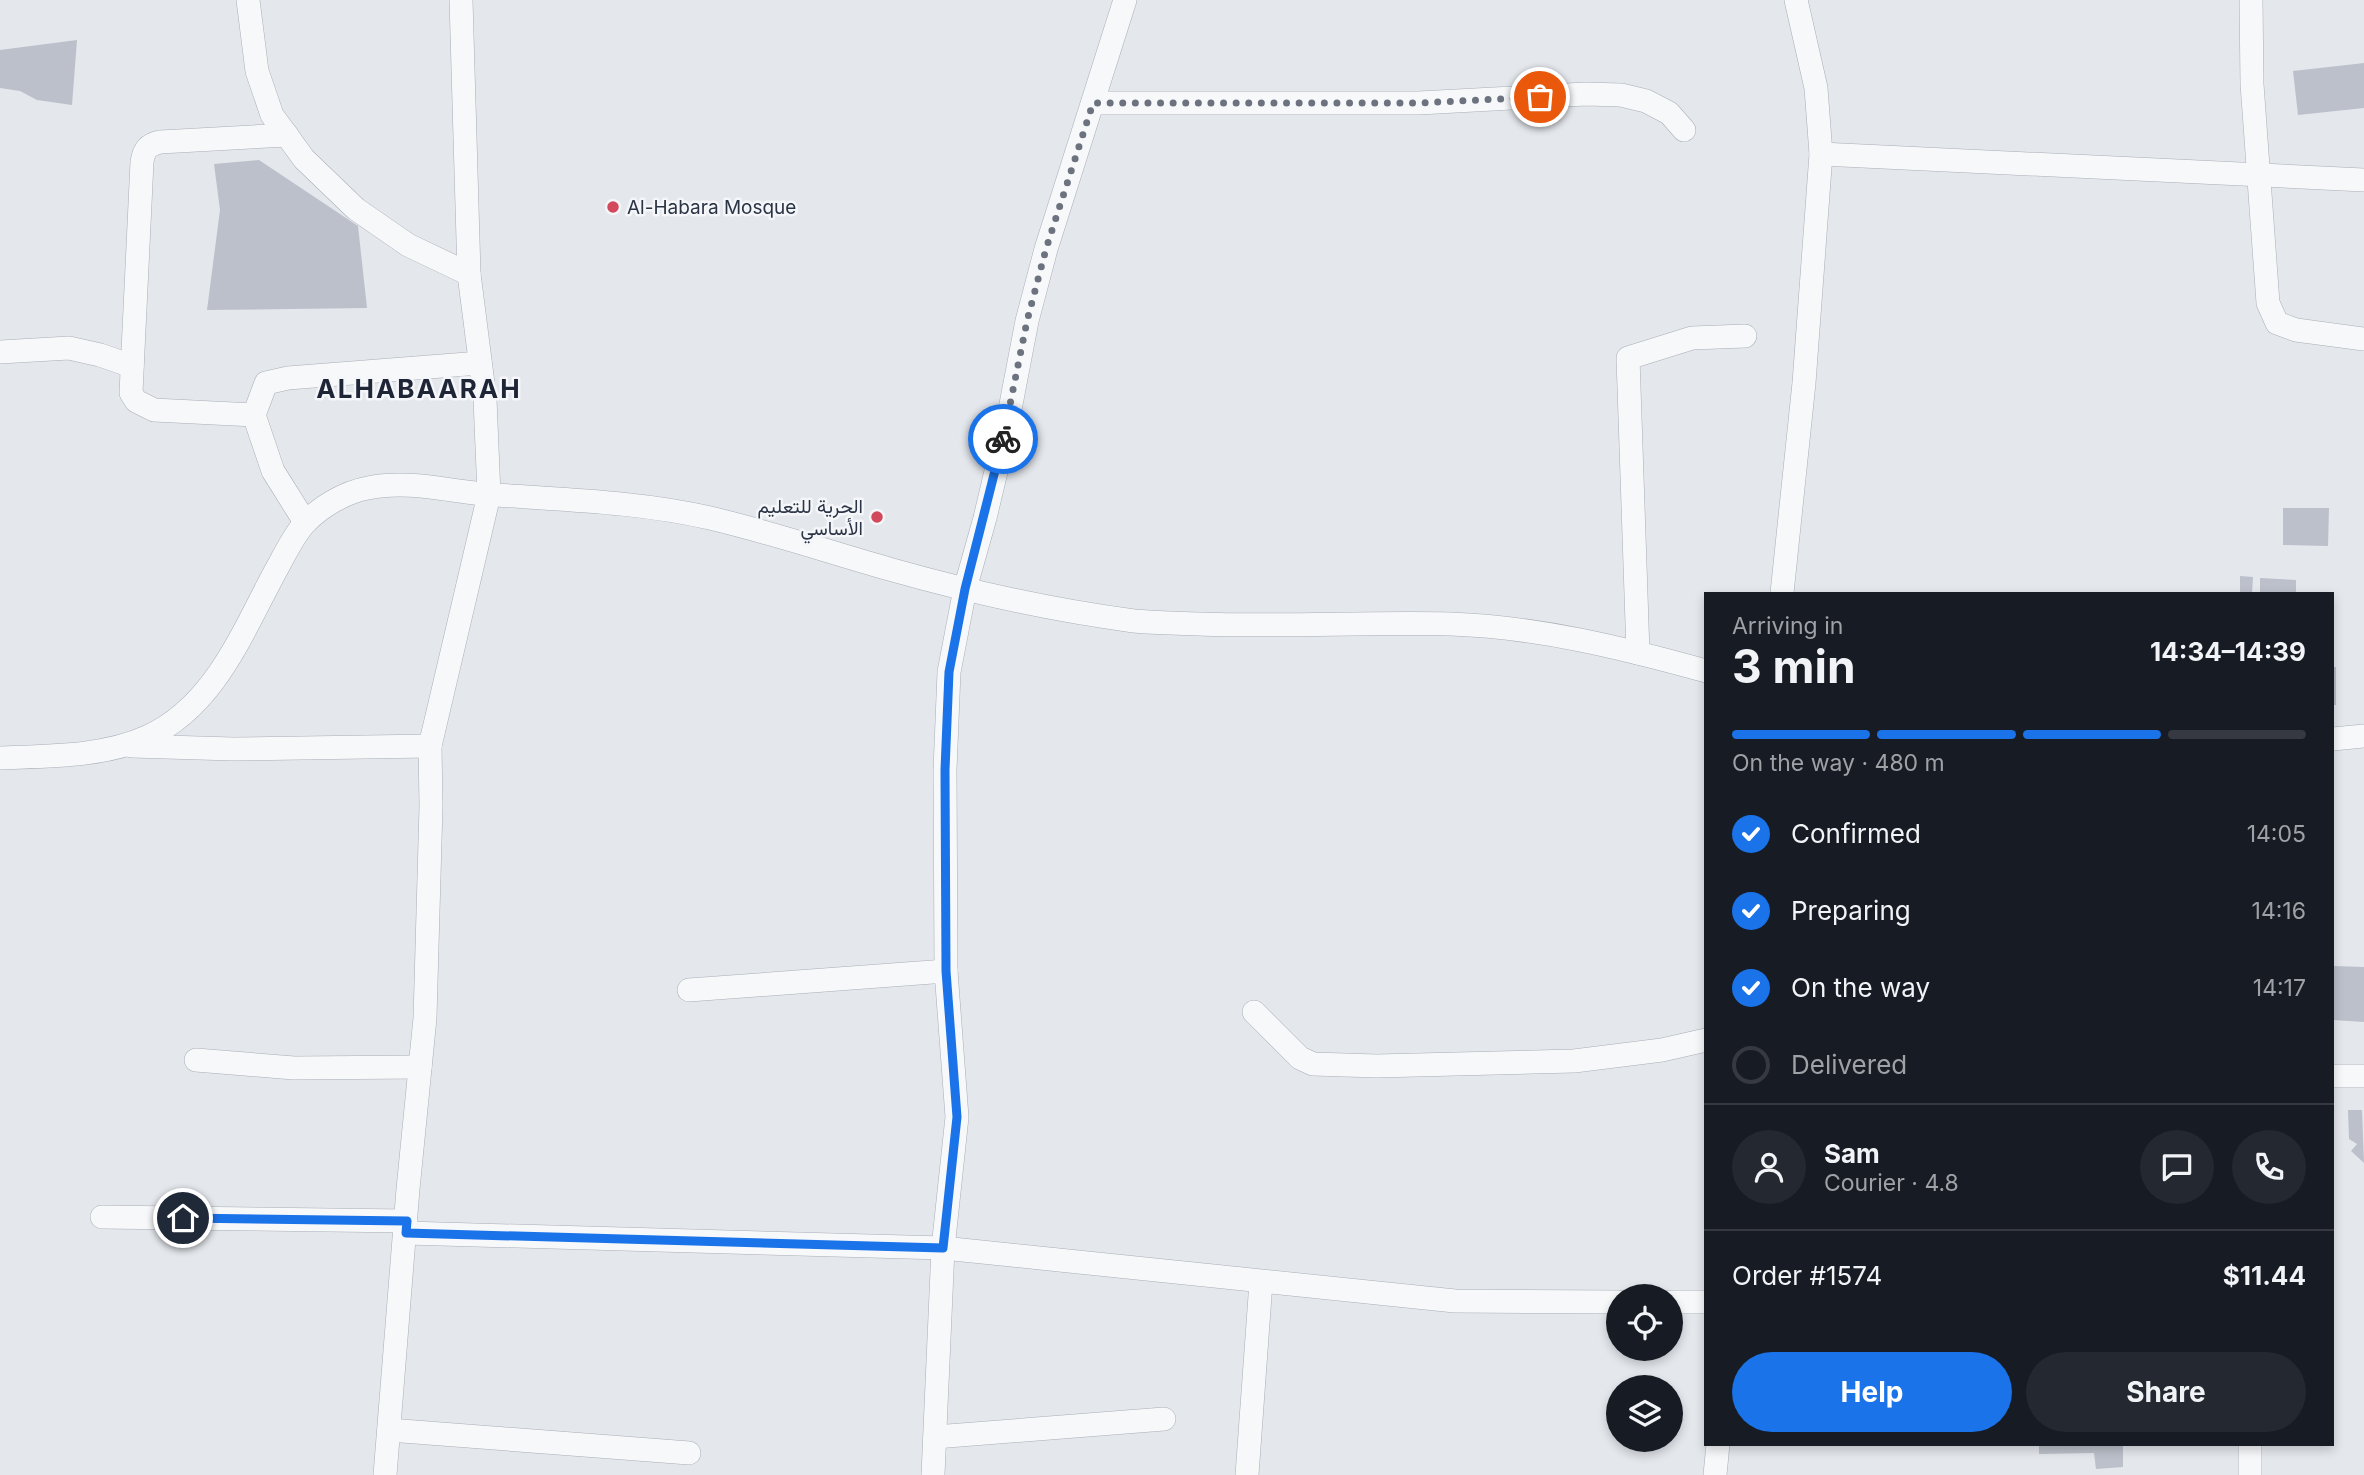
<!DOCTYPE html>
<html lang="en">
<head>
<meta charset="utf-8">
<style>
	body { margin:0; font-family:Inter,Vazirmatn,sans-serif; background:#242831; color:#f1f3f6; height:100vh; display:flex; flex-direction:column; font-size:26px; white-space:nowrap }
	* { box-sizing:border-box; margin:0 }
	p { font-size:23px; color:#9ea1a6 }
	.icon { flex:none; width:38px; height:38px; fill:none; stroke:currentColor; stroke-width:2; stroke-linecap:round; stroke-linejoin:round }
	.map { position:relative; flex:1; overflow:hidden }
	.details { position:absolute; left:1704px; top:592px; width:630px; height:854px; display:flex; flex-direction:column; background:#171b24; border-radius:0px; box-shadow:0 4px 10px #0003 }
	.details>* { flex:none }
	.buttons { position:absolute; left:1606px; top:1284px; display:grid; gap:14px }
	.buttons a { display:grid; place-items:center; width:77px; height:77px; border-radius:50%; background:#171b24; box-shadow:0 4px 10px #0003; font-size:35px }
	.pin { position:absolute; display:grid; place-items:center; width:60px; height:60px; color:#fff; margin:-30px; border:4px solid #fff; border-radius:50%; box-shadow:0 2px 7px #0007 }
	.courier { position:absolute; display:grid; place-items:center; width:70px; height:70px; margin:-35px; border:5px solid #1a73e8; border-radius:50%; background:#fff; color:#222; box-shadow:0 2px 9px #0007 }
	.head em { font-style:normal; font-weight:700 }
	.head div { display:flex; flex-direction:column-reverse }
	.head { display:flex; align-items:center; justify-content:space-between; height:119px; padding:0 28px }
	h1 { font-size:46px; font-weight:700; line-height:52px }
	.bar { display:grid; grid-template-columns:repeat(4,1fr); gap:10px 7px; align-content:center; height:84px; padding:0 28px }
	.bar i { height:9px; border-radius:5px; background:#363941 }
	.bar .on { background:#1a73e8 }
	.bar p { grid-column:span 4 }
	.line { display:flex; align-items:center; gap:18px; padding:0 28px; border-top:2px solid #363941 }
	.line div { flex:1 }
	.round { display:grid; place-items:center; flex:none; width:74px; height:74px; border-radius:37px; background:#242831 }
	ol { padding:0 28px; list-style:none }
	li { display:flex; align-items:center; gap:21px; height:77px }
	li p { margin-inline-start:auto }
	li .icon { padding:7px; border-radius:50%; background:#1a73e8; color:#fff; stroke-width:4 }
	li:last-child { color:#9ea1a6 }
	li i { width:38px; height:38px; border:4px solid #363941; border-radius:50% }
	.cta { display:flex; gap:14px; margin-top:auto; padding:14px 28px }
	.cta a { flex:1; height:80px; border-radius:42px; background:#1a73e8; color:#fff; font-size:28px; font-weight:700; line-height:80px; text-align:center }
	.cta a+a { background:#242831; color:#f1f3f6 }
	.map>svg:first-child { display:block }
</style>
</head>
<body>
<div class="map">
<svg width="2364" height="1475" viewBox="0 0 2364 1475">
	<rect width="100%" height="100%" fill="#e4e7ec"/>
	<g fill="#bbc0ca">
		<path d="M 77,40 L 72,105 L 37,100 L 20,91 L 0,88 L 0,50 Z"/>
		<path d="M 2364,63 L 2364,108 L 2298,115 L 2293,71 Z"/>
		<path d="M 259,160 L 358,226 L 367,308 L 207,310 L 220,210 L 214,164 Z"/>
		<path d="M 2283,508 L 2329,508 L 2328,546 L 2283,545 Z"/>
		<path d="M 2240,576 L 2253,577 L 2252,593 L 2240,593 Z"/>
		<path d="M 2260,578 L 2296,580 L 2296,593 L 2260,593 Z"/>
		<rect x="2333" y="667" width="3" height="38"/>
		<path d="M 2333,966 L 2364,967 L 2364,1022 L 2333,1020 Z"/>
		<path d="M 2348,1110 L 2362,1110 L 2364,1163 L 2351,1151 L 2357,1144 L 2349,1139 Z"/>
		<path d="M 2039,1444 L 2123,1444 L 2123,1467 L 2096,1469 L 2094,1453 L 2039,1454 Z"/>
	</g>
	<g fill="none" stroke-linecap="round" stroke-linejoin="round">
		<defs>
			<g id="minor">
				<path d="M 248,0 L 257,71 L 272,115 L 304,159 L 356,209 L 408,245 L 469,274"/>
				<path d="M 2251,0 L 2252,84 L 2268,303 L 2277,323 L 2296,330 L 2364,339"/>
				<path d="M 1093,103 L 1419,103 L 1586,94 L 1621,95 L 1646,101 L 1669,113 L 1684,130"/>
				<path d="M 287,135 L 160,142 C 148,145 144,149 142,162 L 131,393 L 136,401 L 154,410 L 254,415 L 273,471 L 305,522"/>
				<path d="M 1821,154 L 2364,180"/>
				<path d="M 0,352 L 69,348 L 100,355 L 132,366"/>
				<path d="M 254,415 L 266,383 L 288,378 L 480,363"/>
				<path d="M 1782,593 L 1804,383 L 1821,154 L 1816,88 L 1796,0"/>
				<path d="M 1638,653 L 1628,358 L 1692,338 L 1745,336"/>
				<path d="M 2333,739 L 2364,736"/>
				<path d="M 132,746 L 233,749 L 430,746"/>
				<path d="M 0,758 C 47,756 103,757 147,737 C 214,707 242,633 275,572 C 284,556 292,538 304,524 C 320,507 345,492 368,488 C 411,479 454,493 497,495 C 568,500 640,502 710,518 C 770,532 829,552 889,569 C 970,592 1051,610 1134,621 C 1156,623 1178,623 1199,624 C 1283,627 1367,622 1451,624 C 1538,627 1623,648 1706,671"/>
				<path d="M 689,990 L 946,971"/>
				<path d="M 1254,1012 L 1300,1058 L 1313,1064 L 1377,1066 L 1574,1061 L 1662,1050 L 1706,1040"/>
				<path d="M 196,1060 L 294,1068 L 420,1067"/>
				<path d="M 2333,1076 L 2364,1076"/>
				<path d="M 102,1217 L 406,1221"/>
				<path d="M 406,1233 L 943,1248 L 1455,1301 L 1619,1302"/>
				<path d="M 1671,1302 L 1706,1302"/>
				<path d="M 389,1430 L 689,1453"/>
				<path d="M 935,1437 L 1164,1419"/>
				<path d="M 2250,1444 L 2250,1475"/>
				<path d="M 385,1475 L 408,1189 L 425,1018 L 431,806 L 430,746 L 489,495 L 485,399 L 469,274 L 461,0"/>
				<path d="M 933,1475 L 943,1248 L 957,1117 L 946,971 L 945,770 L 949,672 L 965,589 L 985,518 L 1007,425 L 1027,321 L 1046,249 L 1125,0"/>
				<path d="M 1247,1475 L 1261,1282"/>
				<path d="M 1715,1475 L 1718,1444"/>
			</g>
		</defs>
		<use href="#minor" stroke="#a9aeb7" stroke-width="24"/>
		<use href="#minor" stroke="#f7f8fa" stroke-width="23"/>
	</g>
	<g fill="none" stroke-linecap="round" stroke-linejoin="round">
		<path stroke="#6c737f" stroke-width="7" stroke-dasharray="0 12.6" d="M 1003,439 L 1027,321 L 1046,249 L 1093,103 L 1419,103 L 1540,97"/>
		<path stroke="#1a73e8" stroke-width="9" d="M 183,1218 L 407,1221 L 406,1233 L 943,1248 L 957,1117 L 946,971 L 945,770 L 949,672 L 965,589 L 1003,439"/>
	</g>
	<g fill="#d1495b" stroke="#f4f6f9" stroke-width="2.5">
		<circle cx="613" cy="207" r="7"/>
		<circle cx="877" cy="517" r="7"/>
	</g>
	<g text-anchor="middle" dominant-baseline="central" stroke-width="5" stroke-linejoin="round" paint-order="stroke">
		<g font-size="19" fill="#2b3445" stroke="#f4f6f9" text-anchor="start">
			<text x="627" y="207">Al-Habara Mosque</text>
			<text x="863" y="506" text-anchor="end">الحرية للتعليم<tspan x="863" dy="22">الأساسي</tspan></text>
		</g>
		<g font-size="26" font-weight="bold" letter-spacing="2" fill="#1d2536" stroke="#f4f6f9">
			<text x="419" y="388">ALHABAARAH</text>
		</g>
	</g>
</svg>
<div class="buttons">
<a><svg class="icon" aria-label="locate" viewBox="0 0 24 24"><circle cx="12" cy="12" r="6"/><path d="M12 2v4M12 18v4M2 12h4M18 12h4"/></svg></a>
<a><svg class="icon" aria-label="layers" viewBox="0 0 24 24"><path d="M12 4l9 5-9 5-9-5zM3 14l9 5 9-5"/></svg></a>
</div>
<div class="pin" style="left:1540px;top:97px;background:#ea580c"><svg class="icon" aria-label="bag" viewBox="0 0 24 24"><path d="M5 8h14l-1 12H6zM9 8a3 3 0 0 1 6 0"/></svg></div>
<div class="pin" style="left:183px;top:1218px;background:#1f2937"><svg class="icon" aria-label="home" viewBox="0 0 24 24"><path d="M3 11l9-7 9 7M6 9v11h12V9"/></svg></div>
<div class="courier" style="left:1003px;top:439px"><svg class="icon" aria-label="bike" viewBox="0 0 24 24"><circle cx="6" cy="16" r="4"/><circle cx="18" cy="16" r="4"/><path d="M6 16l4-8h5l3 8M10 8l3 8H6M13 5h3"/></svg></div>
<section class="details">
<div class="head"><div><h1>3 min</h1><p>Arriving in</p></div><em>14:34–14:39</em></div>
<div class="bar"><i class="on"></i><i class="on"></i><i class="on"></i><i></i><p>On the way · 480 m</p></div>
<ol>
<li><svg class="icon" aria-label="check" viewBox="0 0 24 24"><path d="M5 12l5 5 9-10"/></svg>Confirmed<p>14:05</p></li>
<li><svg class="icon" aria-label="check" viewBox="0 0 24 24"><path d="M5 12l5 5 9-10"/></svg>Preparing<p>14:16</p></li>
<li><svg class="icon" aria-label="check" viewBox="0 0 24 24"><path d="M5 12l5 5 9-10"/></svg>On the way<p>14:17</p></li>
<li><i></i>Delivered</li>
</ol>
<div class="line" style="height:126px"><a class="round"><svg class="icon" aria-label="person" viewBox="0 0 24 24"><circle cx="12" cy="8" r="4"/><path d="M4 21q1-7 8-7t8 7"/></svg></a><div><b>Sam</b><p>Courier · 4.8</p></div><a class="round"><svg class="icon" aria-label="chat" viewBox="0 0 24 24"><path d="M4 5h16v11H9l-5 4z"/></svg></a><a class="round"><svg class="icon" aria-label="phone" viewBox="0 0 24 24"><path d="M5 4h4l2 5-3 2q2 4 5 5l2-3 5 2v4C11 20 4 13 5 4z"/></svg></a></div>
<div class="line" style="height:91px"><div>Order #1574</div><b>$11.44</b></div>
<div class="cta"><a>Help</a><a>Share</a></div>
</section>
</div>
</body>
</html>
